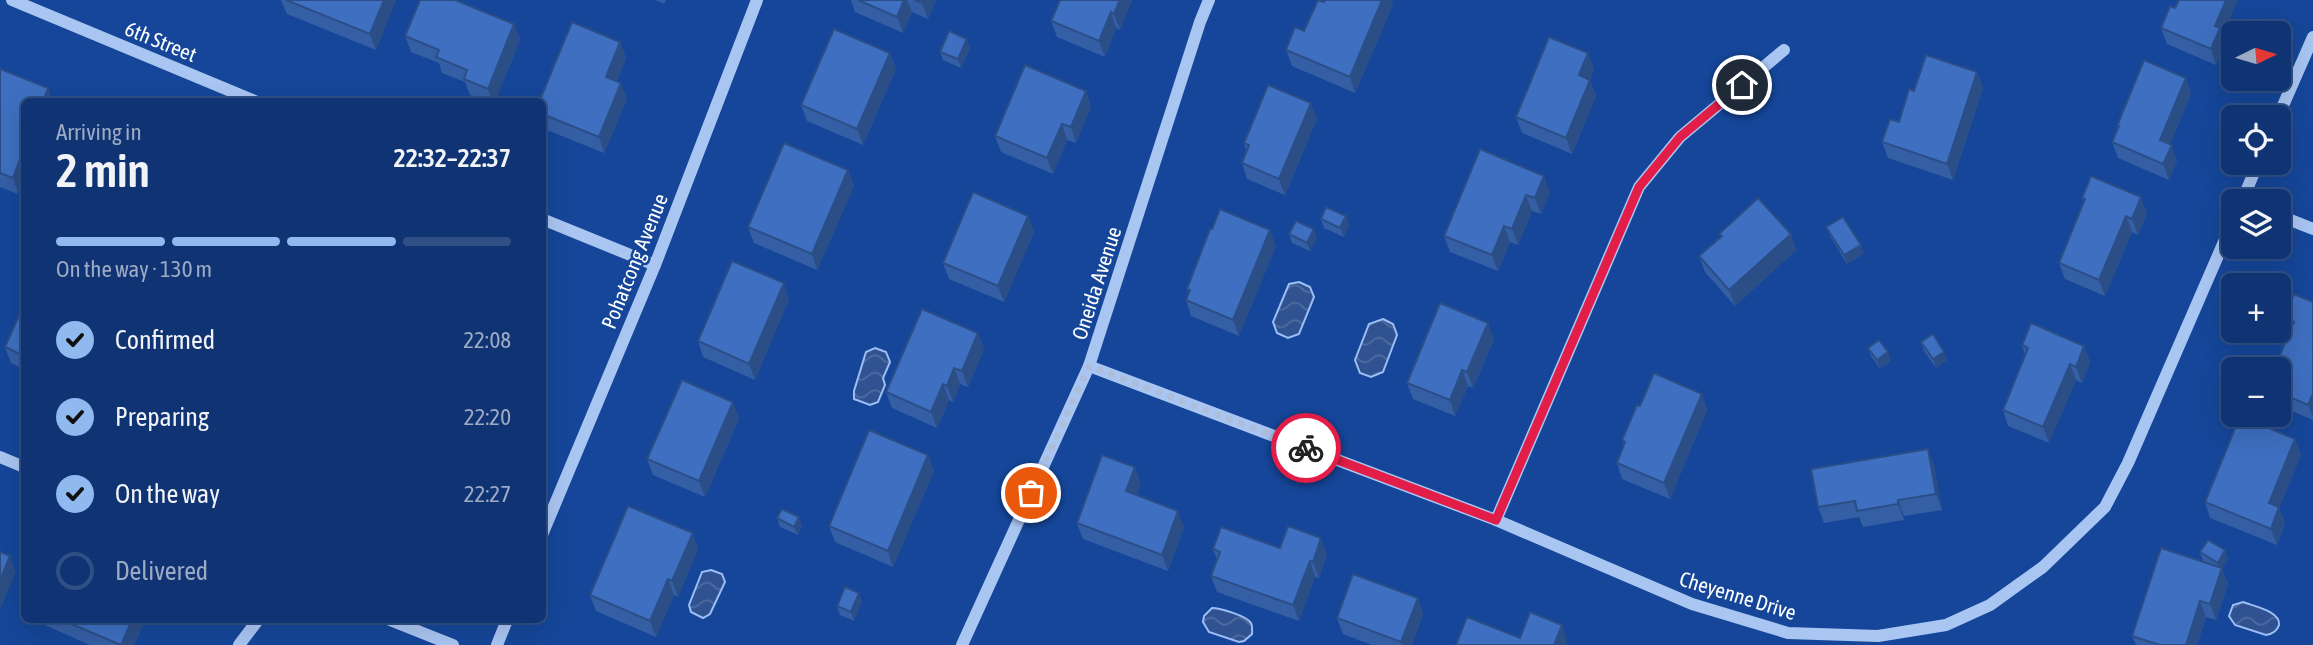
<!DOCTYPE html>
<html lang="en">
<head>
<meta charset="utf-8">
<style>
	body { margin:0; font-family:"Asap Condensed",sans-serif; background:#193c78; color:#f1f3f6; height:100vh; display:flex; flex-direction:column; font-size:26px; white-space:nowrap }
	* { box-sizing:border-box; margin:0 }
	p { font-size:23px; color:#9caac4 }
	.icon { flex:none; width:38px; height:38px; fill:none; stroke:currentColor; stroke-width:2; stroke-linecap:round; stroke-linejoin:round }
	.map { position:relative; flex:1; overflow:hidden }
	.details { position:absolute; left:21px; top:98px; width:525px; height:525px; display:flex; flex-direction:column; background:#103473; border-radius:10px; box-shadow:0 7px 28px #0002,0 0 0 2px #304f85 }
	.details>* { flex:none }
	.needle { width:46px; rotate:85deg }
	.buttons { position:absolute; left:2221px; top:21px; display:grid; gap:14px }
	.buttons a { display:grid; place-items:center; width:70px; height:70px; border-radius:10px; background:#103473; box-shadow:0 7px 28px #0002,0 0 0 2px #304f85; font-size:35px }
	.pin { position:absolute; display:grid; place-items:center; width:60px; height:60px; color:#fff; margin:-30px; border:4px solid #fff; border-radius:50%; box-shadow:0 2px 7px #0007 }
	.courier { position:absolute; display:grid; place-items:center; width:70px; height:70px; margin:-35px; border:5px solid #e11d48; border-radius:50%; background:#fff; color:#222; box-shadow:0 2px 9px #0007 }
	.head em { font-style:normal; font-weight:600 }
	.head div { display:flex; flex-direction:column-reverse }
	.head { display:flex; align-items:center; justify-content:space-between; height:119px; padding:0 35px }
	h1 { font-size:46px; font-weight:600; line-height:52px }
	.bar { display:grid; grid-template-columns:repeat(4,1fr); gap:10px 7px; align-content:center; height:84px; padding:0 35px }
	.bar i { height:9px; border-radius:5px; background:#304f85 }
	.bar .selected { background:#90b9f0 }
	.bar p { grid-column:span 4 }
	ol { padding:0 35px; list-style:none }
	li { display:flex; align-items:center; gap:21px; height:77px }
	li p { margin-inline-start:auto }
	li .icon { padding:7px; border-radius:50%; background:#90b9f0; color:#111; stroke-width:4 }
	li:last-child { color:#9caac4 }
	li i { width:38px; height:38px; border:4px solid #304f85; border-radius:50% }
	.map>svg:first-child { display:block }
</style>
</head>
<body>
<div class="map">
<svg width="2313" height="645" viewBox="0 0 2313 645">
	<defs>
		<pattern id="water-waves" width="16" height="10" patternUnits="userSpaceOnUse" patternTransform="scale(1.75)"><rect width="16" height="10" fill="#305290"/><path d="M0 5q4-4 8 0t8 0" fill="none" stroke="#4f6ca1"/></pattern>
	</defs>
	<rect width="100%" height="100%" fill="#154699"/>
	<g fill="url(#water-waves)" stroke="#9bbff5" stroke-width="2">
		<path d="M 1299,282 L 1310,287 L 1314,297 L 1299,334 L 1288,338 L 1277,333 L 1273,322 L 1289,284 Z"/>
		<path d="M 1383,319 L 1393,324 L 1397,335 L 1383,372 L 1371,377 L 1360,373 L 1355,360 L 1369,324 Z"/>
		<path d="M 875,348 L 886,352 L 890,362 L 883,378 L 885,385 L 878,402 L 870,405 L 854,399 L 854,391 L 866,352 Z"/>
		<path d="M 711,570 L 722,574 L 725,582 L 710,614 L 703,618 L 691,612 L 689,605 L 702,572 Z"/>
		<path d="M 2243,602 C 2253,606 2281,611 2279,625 C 2277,632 2272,634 2266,635 L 2235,625 L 2229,616 L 2233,605 Z"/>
		<path d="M 1212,608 C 1220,608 1247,616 1251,623 C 1253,627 1252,630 1252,634 L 1244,641 L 1239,642 L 1209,632 L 1203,622 L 1204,616 Z"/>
	</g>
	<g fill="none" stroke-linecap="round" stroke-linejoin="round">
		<g stroke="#a9c5f2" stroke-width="12">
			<path d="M 12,0 L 257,102"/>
			<path d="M 2278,117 L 2313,37"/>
			<path d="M 2242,201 L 2258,163"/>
			<path d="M 2278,215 L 2313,229"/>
			<path d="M 542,219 L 655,265"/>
			<path d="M 1089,366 L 1496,520 L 1692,604 L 1788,633 L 1878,636 L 1946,625 L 1990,605 L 2043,567 L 2105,507 L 2128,463 L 2233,221"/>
			<path d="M 0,457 L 24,467"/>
			<path d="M 1496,520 L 1639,187 L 1680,137 L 1784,50"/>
			<path d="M 542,535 L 655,265 L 757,0"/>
			<path d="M 390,620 L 453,645"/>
			<path d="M 239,645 L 258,620"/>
			<path d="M 497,645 L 507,620"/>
			<path d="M 962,645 L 1089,366 L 1200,22 L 1209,0"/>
		</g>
	</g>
	<g fill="#355fa5">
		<path d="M 281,0 L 396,0 L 376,50 L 287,14 Z"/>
		<path d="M 655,0 L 666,0 L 664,4 Z"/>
		<path d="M 851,0 L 936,0 L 928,19 L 912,12 L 903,33 L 855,12 Z"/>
		<path d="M 1060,0 L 1132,0 L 1120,30 L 1116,28 L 1105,57 L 1057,37 L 1051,21 Z"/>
		<path d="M 1324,2 L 1393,4 L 1355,93 L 1292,66 L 1286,50 L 1304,31 Z"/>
		<path d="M 514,24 L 520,40 L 495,102 L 486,102 L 470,95 L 465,82 L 442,73 L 439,63 L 411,52 L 405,36 Z"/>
		<path d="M 2161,28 L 2223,36 L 2226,44 L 2216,65 L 2167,44 Z"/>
		<path d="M 620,42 L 626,58 L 617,81 L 627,99 L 604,153 L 542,128 L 542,102 Z"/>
		<path d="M 970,48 L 961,68 L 943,60 L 940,52 Z"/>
		<path d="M 890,53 L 896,69 L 863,145 L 807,121 L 801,105 Z"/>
		<path d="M 0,69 L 18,194 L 0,187 Z"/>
		<path d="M 1594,69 L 1590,80 L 1596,96 L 1572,154 L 1522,133 L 1516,117 Z"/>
		<path d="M 1977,72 L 1983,88 L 1953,180 L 1888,158 L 1882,142 L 1899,122 L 1914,91 Z"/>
		<path d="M 2186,78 L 2191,94 L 2170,144 L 2177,161 L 2169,180 L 2118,158 L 2112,142 L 2118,129 L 2117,126 Z"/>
		<path d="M 1086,91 L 1091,107 L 1076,143 L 1067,140 L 1053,174 L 1001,152 L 995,136 Z"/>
		<path d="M 1317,119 L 1285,195 L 1247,179 L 1242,163 L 1246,151 L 1244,143 Z"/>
		<path d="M 1480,149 L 1550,192 L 1541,214 L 1532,211 L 1518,245 L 1510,242 L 1498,271 L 1450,252 L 1444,236 Z"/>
		<path d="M 848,170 L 854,186 L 817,270 L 754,243 L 748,227 Z"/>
		<path d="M 2082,198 L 2147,213 L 2138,235 L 2132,232 L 2105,296 L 2065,279 L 2059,263 L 2084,202 Z"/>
		<path d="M 1346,216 L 1349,225 L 1344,237 L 1324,228 L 1321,219 Z"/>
		<path d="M 1826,227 L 1864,253 L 1847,264 L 1830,236 Z"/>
		<path d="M 1034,232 L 1004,302 L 949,279 L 943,263 Z"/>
		<path d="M 1289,234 L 1317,237 L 1310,251 L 1292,243 Z"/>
		<path d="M 1719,234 L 1791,234 L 1796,250 L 1735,306 L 1705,272 L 1699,256 L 1721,237 Z"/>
		<path d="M 1276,246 L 1239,336 L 1191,316 L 1186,300 L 1188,293 L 1187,289 Z"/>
		<path d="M 789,299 L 755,380 L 703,357 L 698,341 Z"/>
		<path d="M 2313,302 L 2313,420 L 2278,405 L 2278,369 L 2290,333 L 2284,317 Z"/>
		<path d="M 24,304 L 24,369 L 11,363 L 5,347 Z"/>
		<path d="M 978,333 L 984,349 L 968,387 L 960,384 L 953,402 L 949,400 L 937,428 L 892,408 L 886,392 Z"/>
		<path d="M 1494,339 L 1473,388 L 1468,386 L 1455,416 L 1413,399 L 1407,383 Z"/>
		<path d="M 1921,342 L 1947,360 L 1936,368 L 1924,351 Z"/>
		<path d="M 2022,345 L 2084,346 L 2090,362 L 2082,383 L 2076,380 L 2049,443 L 2008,426 L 2003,410 L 2025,355 Z"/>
		<path d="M 1868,348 L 1891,361 L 1880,369 L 1871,356 Z"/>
		<path d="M 1702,394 L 1707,410 L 1670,499 L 1622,479 L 1617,463 L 1624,445 L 1622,440 L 1640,406 Z"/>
		<path d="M 739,418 L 705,497 L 653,475 L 647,459 Z"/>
		<path d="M 2295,439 L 2301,455 L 2279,508 L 2285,523 L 2277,545 L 2210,518 L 2205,502 Z"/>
		<path d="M 928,455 L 934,471 L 893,567 L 835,542 L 829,526 Z"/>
		<path d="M 1934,465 L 1942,510 L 1904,516 L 1904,520 L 1863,527 L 1859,517 L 1824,523 L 1818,507 Z"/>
		<path d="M 1141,483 L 1136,495 L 1184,527 L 1168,571 L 1083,539 L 1077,523 Z"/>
		<path d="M 777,518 L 802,526 L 798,535 L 780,527 Z"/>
		<path d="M 1280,548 L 1327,554 L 1319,578 L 1315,577 L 1299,621 L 1217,592 L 1211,576 L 1217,560 L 1213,549 Z"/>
		<path d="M 698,549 L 678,597 L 674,595 L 656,637 L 596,611 L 590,595 Z"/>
		<path d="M 2200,552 L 2228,559 L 2222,569 L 2228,584 L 2216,620 L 2206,617 L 2197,645 L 2136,645 L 2132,636 L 2207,563 L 2203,561 Z"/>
		<path d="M 1418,598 L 1423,614 L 1412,645 L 1372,645 L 1343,634 L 1337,618 Z"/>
		<path d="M 862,601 L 854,621 L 840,615 L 837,606 Z"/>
		<path d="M 38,620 L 145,620 L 134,645 L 90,645 L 40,623 Z"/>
	</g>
	<g fill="#2b4e86">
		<path d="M 384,0 L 396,0 L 376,50 L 370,34 Z"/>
		<path d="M 904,0 L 907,0 L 912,12 L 903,33 L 897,17 Z"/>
		<path d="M 923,0 L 936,0 L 928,19 L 922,3 Z"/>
		<path d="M 1120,0 L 1132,0 L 1132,1 L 1120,30 L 1114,14 Z"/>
		<path d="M 1382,0 L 1392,0 L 1393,4 L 1355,93 L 1350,77 Z"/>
		<path d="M 2226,0 L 2238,0 L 2223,36 L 2226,44 L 2216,65 L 2211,49 L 2215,26 Z"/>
		<path d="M 1111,12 L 1116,28 L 1105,57 L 1099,41 Z"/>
		<path d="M 514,24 L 520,40 L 495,102 L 492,102 L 488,89 Z"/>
		<path d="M 967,39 L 970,48 L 961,68 L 958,59 Z"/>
		<path d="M 620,42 L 626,58 L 612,93 L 606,77 Z"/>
		<path d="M 890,53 L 896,69 L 863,145 L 857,129 Z"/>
		<path d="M 1588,53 L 1594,69 L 1585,91 L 1579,75 Z"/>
		<path d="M 1977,72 L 1983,88 L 1953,180 L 1947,164 Z"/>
		<path d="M 2186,78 L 2191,94 L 2166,156 L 2160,140 Z"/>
		<path d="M 1590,80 L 1596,96 L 1572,154 L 1566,138 Z"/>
		<path d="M 621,83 L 627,99 L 604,153 L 599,137 Z"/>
		<path d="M 48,88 L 53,102 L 43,102 Z"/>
		<path d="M 1086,91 L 1091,107 L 1076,143 L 1071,127 Z"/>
		<path d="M 1311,103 L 1317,119 L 1285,195 L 1279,179 Z"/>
		<path d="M 1062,124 L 1067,140 L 1053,174 L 1047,158 Z"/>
		<path d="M 2172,145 L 2177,161 L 2169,180 L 2163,164 Z"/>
		<path d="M 24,148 L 24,179 L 18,194 L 13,178 Z"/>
		<path d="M 848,170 L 854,186 L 817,270 L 812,254 Z"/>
		<path d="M 1544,176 L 1550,192 L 1541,214 L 1535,198 Z"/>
		<path d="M 1526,195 L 1532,211 L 1518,245 L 1512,229 Z"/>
		<path d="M 2141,197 L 2147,213 L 2138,235 L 2132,219 Z"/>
		<path d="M 1028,216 L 1034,232 L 1004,302 L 998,286 Z"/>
		<path d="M 1346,216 L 1349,225 L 1344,237 L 1340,228 Z"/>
		<path d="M 2126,216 L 2132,232 L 2105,296 L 2099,280 Z"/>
		<path d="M 1504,226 L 1510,242 L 1498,271 L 1492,255 Z"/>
		<path d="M 1314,229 L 1317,237 L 1310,251 L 1307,243 Z"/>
		<path d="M 1270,230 L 1276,246 L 1239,336 L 1233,320 Z"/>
		<path d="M 1791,234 L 1796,250 L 1735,306 L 1729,290 Z"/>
		<path d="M 1861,245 L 1864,253 L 1847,264 L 1844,255 Z"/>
		<path d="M 784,283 L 789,299 L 755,380 L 749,364 Z"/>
		<path d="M 1488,323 L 1494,339 L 1473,388 L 1467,372 Z"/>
		<path d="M 978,333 L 984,349 L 968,387 L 962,371 Z"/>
		<path d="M 2084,346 L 2090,362 L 2082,383 L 2076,367 Z"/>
		<path d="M 1888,352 L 1891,361 L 1880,369 L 1877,360 Z"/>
		<path d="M 1944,352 L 1947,360 L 1936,368 L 1933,359 Z"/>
		<path d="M 2070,364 L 2076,380 L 2049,443 L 2043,427 Z"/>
		<path d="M 954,368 L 960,384 L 953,402 L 947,386 Z"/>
		<path d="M 1462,370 L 1468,386 L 1455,416 L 1450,400 Z"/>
		<path d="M 943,384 L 949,400 L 937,428 L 931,412 Z"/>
		<path d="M 1702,394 L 1707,410 L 1670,499 L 1664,483 Z"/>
		<path d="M 2313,394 L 2313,417 L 2308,405 Z"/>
		<path d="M 733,402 L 739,418 L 705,497 L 699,481 Z"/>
		<path d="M 2295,439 L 2301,455 L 2279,508 L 2285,523 L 2277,545 L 2271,529 L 2269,503 Z"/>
		<path d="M 1928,449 L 1934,465 L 1942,510 L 1936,494 Z"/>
		<path d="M 928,455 L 934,471 L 893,567 L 888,551 Z"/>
		<path d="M 1135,467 L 1141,483 L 1131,507 L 1126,491 Z"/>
		<path d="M 1898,500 L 1904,516 L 1904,520 L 1898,504 Z"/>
		<path d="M 1178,511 L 1184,527 L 1168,571 L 1162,555 Z"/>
		<path d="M 799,517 L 802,526 L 798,535 L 794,527 Z"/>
		<path d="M 693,533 L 698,549 L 678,597 L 672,581 Z"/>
		<path d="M 1321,538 L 1327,554 L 1319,578 L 1313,562 Z"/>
		<path d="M 2225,550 L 2228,559 L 2222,569 L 2228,584 L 2216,620 L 2210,604 L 2221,571 L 2218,563 Z"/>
		<path d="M 10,556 L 16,572 L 0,610 L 0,580 Z"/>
		<path d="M 1310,561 L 1315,577 L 1299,621 L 1293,605 Z"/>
		<path d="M 668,579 L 674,595 L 656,637 L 650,621 Z"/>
		<path d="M 859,593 L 862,601 L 854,621 L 851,612 Z"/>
		<path d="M 1418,598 L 1423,614 L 1412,645 L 1402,645 L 1401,642 Z"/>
		<path d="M 2200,601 L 2206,617 L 2197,645 L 2186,645 Z"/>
		<path d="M 132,620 L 145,620 L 134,645 L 121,645 Z"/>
		<path d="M 1562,625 L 1567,641 L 1566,645 L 1554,645 Z"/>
	</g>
	<g fill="#3e6fc0" stroke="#2b4e86" stroke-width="2">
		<path d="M 286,0 L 384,0 L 370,34 Z"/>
		<path d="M 420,0 L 455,0 L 514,24 L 488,89 L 464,79 L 467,70 L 436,57 L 439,50 L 405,36 Z"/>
		<path d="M 858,0 L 904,0 L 897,17 Z"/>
		<path d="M 914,0 L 923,0 L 922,3 Z"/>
		<path d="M 1060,0 L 1120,0 L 1114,14 L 1111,12 L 1099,41 L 1051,21 Z"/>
		<path d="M 1318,0 L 1324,2 L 1325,0 L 1382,0 L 1350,77 L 1286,50 L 1295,27 L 1304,31 Z"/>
		<path d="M 2179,0 L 2226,0 L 2215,26 L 2220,28 L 2211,49 L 2161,28 L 2170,6 L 2175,8 Z"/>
		<path d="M 572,22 L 620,42 L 606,77 L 621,83 L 599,137 L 542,114 L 542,102 L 539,102 Z"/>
		<path d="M 834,29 L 890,53 L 857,129 L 801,105 Z"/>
		<path d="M 949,31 L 967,39 L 958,59 L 940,52 Z"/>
		<path d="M 1549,37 L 1588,53 L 1579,75 L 1590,80 L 1566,138 L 1516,117 Z"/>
		<path d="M 1926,55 L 1977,72 L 1947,164 L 1882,142 L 1890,119 L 1899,122 L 1909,89 L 1914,91 Z"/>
		<path d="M 2144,60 L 2186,78 L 2160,140 L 2172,145 L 2163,164 L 2112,142 L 2119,126 L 2117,126 Z"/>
		<path d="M 1025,65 L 1086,91 L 1071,127 L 1062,124 L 1047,158 L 995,136 Z"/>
		<path d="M 0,69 L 48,88 L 43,102 L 24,102 L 24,148 L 13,178 L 0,173 Z"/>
		<path d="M 1268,85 L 1311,103 L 1279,179 L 1242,163 L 1249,145 L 1244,143 Z"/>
		<path d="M 784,143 L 848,170 L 812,254 L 748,227 Z"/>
		<path d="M 1480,149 L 1544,176 L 1535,198 L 1526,195 L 1512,229 L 1504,226 L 1492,255 L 1444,236 Z"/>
		<path d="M 2091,176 L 2141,197 L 2132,219 L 2126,216 L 2099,280 L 2059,263 L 2085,199 L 2082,198 Z"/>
		<path d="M 973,192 L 1028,216 L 998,286 L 943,263 Z"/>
		<path d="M 1758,198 L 1791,234 L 1729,290 L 1699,256 L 1722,236 L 1719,234 Z"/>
		<path d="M 1326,207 L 1346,216 L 1340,228 L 1321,219 Z"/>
		<path d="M 1220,209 L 1270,230 L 1233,320 L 1186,300 L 1190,290 L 1187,289 L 1210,229 L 1212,229 Z"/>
		<path d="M 1843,217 L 1861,245 L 1844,255 L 1826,227 Z"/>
		<path d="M 1296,221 L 1314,229 L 1307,243 L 1289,234 Z"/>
		<path d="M 732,261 L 784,283 L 749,364 L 698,341 Z"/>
		<path d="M 2294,294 L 2313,302 L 2313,394 L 2308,405 L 2278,392 L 2278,369 L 2274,369 L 2294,322 L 2284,317 Z"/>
		<path d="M 1440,303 L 1488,323 L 1467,372 L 1462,370 L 1450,400 L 1407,383 Z"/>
		<path d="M 24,304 L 24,356 L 5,347 Z"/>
		<path d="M 922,309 L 978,333 L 962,371 L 954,368 L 947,386 L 943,384 L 931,412 L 886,392 Z"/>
		<path d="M 2031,323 L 2084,346 L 2076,367 L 2070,364 L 2043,427 L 2003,410 L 2028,348 L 2022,345 Z"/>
		<path d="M 1933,334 L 1944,352 L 1933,359 L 1921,342 Z"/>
		<path d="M 1879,340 L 1888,352 L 1877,360 L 1868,348 Z"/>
		<path d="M 1654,373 L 1702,394 L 1664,483 L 1617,463 L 1625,442 L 1622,440 L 1637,405 L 1640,406 Z"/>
		<path d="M 682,380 L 733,402 L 699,481 L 647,459 Z"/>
		<path d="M 2240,416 L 2295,439 L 2269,503 L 2279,507 L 2271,529 L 2205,502 Z"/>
		<path d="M 869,430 L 928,455 L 888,551 L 829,526 Z"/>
		<path d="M 1928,449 L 1936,494 L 1898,500 L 1898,504 L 1857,511 L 1855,501 L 1818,507 L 1811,469 Z"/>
		<path d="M 1102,455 L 1135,467 L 1126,491 L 1178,511 L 1162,555 L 1077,523 Z"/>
		<path d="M 628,506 L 693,533 L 672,581 L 668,579 L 650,621 L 590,595 Z"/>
		<path d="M 782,509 L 799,517 L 794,527 L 777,518 Z"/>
		<path d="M 1288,526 L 1321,538 L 1313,562 L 1310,561 L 1293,605 L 1211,576 L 1220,552 L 1213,549 L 1221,527 L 1280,548 Z"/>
		<path d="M 2208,540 L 2225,550 L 2218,563 L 2200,552 Z"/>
		<path d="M 2161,548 L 2222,568 L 2210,604 L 2200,601 L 2186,645 L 2160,645 L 2132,636 Z"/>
		<path d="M 0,552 L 10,556 L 0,580 Z"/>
		<path d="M 1353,574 L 1418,598 L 1401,642 L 1337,618 Z"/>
		<path d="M 845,587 L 859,593 L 851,612 L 837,606 Z"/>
		<path d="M 1530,612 L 1562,625 L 1554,645 L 1456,645 L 1467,617 L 1520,638 Z"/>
		<path d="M 62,620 L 132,620 L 121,645 Z"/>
	</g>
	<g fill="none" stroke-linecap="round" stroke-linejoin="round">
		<path stroke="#adbedb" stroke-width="7" stroke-dasharray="0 12.6" d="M 1031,493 L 1089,366 L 1306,448"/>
		<path stroke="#e11d48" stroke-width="9" d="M 1306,448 L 1496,520 L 1639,187 L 1680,137 L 1742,85"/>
	</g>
	<g text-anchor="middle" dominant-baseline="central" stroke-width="5" stroke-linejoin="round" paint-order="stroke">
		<g font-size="21" fill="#fff" stroke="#154699">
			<text transform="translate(161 41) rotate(22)">6th Street</text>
			<text transform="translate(634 261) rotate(-68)">Pohatcong Avenue</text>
			<text transform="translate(1096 283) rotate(-72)">Oneida Avenue</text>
			<text transform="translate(1738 595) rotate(17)">Cheyenne Drive</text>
		</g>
	</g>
</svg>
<div class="buttons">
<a><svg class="needle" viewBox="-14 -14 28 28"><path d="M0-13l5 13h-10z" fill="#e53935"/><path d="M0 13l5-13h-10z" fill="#9caac4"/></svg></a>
<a><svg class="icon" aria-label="locate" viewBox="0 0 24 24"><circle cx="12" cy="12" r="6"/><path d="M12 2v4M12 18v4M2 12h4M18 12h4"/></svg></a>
<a><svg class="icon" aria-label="layers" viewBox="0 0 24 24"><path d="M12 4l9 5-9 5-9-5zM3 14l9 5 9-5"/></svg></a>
<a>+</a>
<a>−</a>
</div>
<div class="pin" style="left:1031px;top:493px;background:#ea580c"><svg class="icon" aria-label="bag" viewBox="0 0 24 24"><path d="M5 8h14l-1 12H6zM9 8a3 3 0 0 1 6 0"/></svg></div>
<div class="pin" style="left:1742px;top:85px;background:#1f2937"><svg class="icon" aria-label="home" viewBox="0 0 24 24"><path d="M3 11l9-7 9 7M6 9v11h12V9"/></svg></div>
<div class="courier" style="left:1306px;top:448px"><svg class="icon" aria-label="bike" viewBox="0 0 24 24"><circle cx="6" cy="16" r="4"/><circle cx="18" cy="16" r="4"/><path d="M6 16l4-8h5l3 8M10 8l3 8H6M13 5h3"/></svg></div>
<section class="details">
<div class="head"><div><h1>2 min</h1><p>Arriving in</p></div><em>22:32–22:37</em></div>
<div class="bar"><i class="selected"></i><i class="selected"></i><i class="selected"></i><i></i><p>On the way · 130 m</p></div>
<ol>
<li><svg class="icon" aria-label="check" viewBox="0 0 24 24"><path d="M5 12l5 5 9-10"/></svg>Confirmed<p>22:08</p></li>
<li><svg class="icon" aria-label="check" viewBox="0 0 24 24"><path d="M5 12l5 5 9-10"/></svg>Preparing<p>22:20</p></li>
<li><svg class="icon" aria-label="check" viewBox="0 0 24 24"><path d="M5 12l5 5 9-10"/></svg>On the way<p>22:27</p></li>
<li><i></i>Delivered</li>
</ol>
</section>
</div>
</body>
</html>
